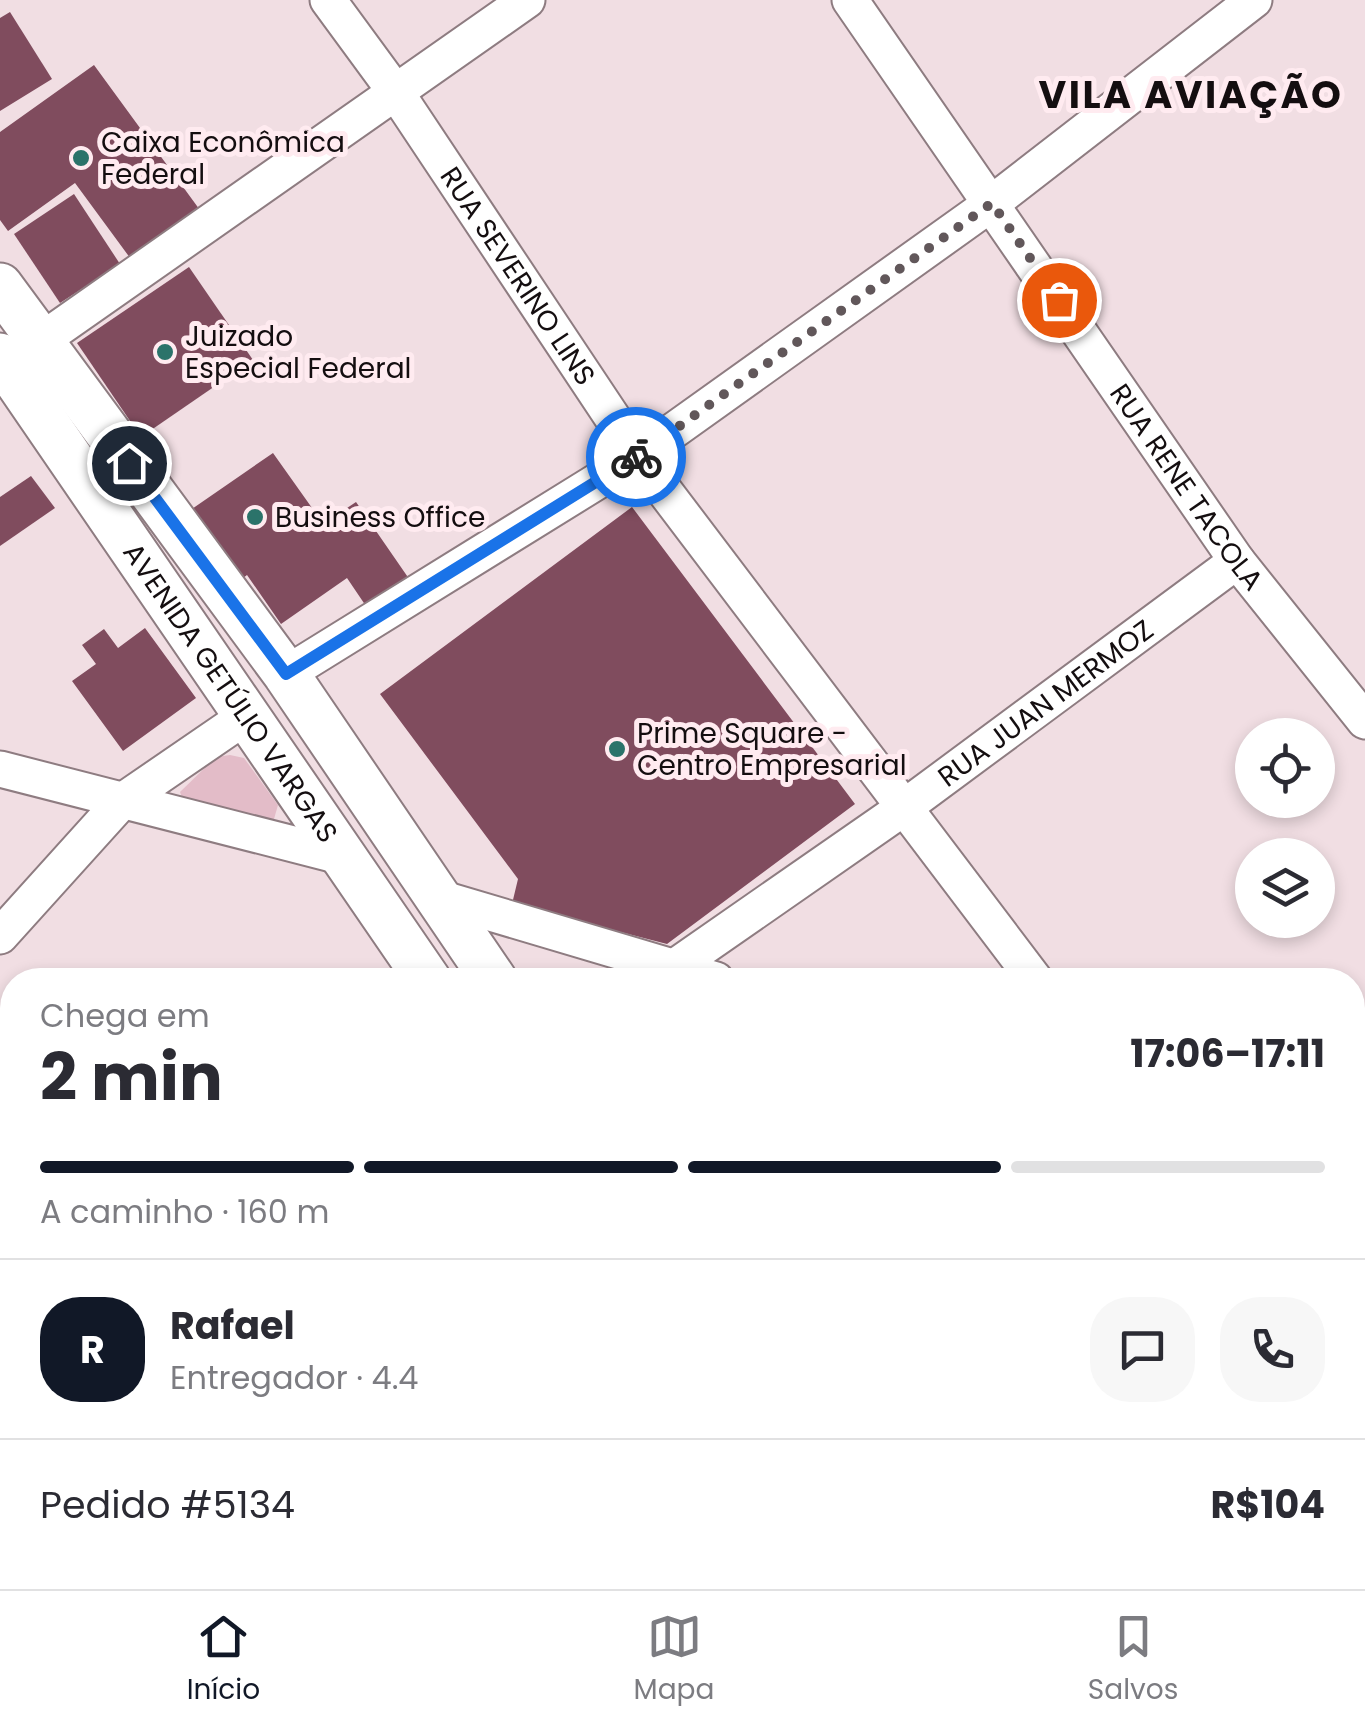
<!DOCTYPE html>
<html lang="pt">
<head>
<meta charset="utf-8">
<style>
	body { margin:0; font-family:Poppins,sans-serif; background:#f7f7f7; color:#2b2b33; height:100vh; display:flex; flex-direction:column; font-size:38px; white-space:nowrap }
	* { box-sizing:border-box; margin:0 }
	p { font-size:32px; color:#7c7c81 }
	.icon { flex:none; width:55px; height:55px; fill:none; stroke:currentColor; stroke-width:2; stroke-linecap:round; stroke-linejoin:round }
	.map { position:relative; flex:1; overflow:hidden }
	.side { position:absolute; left:0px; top:968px; width:1365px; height:622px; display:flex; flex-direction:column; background:#fff; border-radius:40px 40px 0 0; box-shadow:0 5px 15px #0003 }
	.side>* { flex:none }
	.controls { position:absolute; left:1235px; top:718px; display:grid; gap:20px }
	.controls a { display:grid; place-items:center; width:100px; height:100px; border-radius:50%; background:#fff; box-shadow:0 5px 15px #0003; font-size:50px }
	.pin { position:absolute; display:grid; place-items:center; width:85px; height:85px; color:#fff; margin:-42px; border:5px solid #fff; border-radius:50%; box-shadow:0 2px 10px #0007 }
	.courier { position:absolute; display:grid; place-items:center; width:100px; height:100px; margin:-50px; border:8px solid #1a73e8; border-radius:50%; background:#fff; color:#222; box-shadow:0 2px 12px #0007 }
	.headline em { font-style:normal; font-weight:700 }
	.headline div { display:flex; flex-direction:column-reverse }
	.headline { display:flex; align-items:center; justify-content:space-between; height:170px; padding:0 40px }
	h1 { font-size:65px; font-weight:700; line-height:75px }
	.bar { display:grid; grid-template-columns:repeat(4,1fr); gap:15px 10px; align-content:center; height:120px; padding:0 40px }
	.bar i { height:12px; border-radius:8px; background:#e1e1e2 }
	.bar .current { background:#111827 }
	.bar p { grid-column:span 4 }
	.line { display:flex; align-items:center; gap:25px; padding:0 40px; border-top:2px solid #e1e1e2 }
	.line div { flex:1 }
	.round { display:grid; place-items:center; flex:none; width:105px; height:105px; border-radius:40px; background:#f7f7f7 }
	.tab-bar { display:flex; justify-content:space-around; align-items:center; height:140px; border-top:2px solid #e1e1e2; background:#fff; font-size:28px; color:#7c7c81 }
	.tab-bar a { display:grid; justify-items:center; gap:5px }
	.tab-bar .current { color:#111827 }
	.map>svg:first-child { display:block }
</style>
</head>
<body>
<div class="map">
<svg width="1365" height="1589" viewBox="0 0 1365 1589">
	<rect width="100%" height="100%" fill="#f1dee3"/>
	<path fill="#e3bcc8" d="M 230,755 L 244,758 L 278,805 L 274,819 L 261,826 L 185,805 L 180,792 L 216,757 Z"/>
	<g fill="#804c5e">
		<path d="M 10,12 L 52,79 L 0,111 L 0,18 Z"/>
		<path d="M 94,65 L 205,217 L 136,266 L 75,183 L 8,231 L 0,220 L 0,132 Z"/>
		<path d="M 74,194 L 120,264 L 60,303 L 14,234 Z"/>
		<path d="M 189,267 L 253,360 L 141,437 L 77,343 Z"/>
		<path d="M 273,453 L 322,522 L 311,532 L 356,502 L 414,586 L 372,615 L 347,578 L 281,624 L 247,575 L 238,582 L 189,511 Z"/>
		<path d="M 31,476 L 55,508 L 0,546 L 0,497 Z"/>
		<path d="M 632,507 L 855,804 L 667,944 L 512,904 L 518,879 L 380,694 Z"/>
		<path d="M 145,628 L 196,698 L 123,751 L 72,681 L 96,664 L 82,645 L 104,629 L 118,648 Z"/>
		<path d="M 0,1320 L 12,1324 L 12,1378 L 1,1424 Z"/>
		<path d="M 1352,1446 L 1365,1463 L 1365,1589 L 1193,1589 L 1185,1578 L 1352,1578 Z"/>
		<path d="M 430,1578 L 733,1578 L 752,1589 L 428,1589 Z"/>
	</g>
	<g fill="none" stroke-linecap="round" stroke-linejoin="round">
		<defs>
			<g id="minor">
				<path id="s1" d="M 328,0 L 397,94 L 638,456 L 1035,980"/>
				<path id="s2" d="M 850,0 L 1237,561 L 1365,721"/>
				<path d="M 39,342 L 527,0"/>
				<path d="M 286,674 L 638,456 L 992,203 L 1254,0"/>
				<path d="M 0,769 L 340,856"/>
				<path d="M 433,896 L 716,980"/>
				<path d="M 0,936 L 121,802 L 245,717"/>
				<path id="s3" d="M 656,980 L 902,809 L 1237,561"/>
				<path d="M 1352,1158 L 1365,1162"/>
				<path d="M 0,1267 L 12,1270"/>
				<path d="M 1352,1400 L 1365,1416"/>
				<path d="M 336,1589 L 357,1578"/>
				<path d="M 399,1589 L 402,1578"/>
			</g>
			<g id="major">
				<path d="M 0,286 L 286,674 L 494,980"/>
				<path id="s4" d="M 0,356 L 428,980"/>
				<path d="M 829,1578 L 845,1589"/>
				<path d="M 949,1578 L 954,1589"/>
			</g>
		</defs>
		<use href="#minor" stroke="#8e7c81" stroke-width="39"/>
		<use href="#major" stroke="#8e7c81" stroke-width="49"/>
		<use href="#minor" stroke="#fff" stroke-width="35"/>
		<use href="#major" stroke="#fff" stroke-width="45"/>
	</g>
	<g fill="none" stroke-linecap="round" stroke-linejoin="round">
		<path stroke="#61575a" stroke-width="10" stroke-dasharray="0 18" d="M 636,457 L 992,203 L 1059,300"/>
		<path stroke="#1a73e8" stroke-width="12" d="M 129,463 L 286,674 L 636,457"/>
	</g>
	<g fill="#2b736a" stroke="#ffebf0" stroke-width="4">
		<circle cx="81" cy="158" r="10"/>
		<circle cx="165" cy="352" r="10"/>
		<circle cx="255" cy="517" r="10"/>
		<circle cx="617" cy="749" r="10"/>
	</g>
	<g text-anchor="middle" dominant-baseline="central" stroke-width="10" stroke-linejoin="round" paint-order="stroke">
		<g font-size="28" fill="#140e10" stroke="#ffebf0" text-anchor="start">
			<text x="101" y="142">Caixa Econômica<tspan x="101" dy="32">Federal</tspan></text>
			<text x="185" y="336">Juizado<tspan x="185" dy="32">Especial Federal</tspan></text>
			<text x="275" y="517">Business Office</text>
			<text x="637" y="733">Prime Square -<tspan x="637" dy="32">Centro Empresarial</tspan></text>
		</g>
		<g font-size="28" fill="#140e10" stroke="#ffebf0">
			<text stroke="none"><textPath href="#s1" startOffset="335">RUA SEVERINO LINS</textPath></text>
			<text stroke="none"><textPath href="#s2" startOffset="592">RUA RENE TACOLA</textPath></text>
			<text stroke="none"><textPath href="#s4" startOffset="408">AVENIDA GETÚLIO VARGAS</textPath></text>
			<text stroke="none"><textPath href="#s3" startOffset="478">RUA JUAN MERMOZ</textPath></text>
		</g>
		<g font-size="38" font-weight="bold" letter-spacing="2.5" fill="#140e10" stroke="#ffebf0">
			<text x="1191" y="94">VILA AVIAÇÃO</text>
		</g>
	</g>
</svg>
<div class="controls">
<a><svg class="icon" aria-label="locate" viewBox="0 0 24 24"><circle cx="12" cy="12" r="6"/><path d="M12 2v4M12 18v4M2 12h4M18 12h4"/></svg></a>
<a><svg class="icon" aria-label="layers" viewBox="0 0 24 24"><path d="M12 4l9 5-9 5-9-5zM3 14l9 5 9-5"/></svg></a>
</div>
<div class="pin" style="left:1059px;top:300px;background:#ea580c"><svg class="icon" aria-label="bag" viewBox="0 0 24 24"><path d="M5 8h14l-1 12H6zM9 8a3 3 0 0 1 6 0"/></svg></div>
<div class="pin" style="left:129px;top:463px;background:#1f2937"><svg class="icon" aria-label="home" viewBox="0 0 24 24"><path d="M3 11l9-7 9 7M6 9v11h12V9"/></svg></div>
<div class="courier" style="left:636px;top:457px"><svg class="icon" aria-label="bike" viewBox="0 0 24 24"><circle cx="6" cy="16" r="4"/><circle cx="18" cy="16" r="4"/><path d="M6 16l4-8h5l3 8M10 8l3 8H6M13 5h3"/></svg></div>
<section class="side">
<div class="headline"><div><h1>2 min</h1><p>Chega em</p></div><em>17:06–17:11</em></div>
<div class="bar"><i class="current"></i><i class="current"></i><i class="current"></i><i></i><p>A caminho · 160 m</p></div>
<div class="line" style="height:180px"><b class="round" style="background:#111827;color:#fff">R</b><div><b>Rafael</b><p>Entregador · 4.4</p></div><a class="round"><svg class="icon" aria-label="chat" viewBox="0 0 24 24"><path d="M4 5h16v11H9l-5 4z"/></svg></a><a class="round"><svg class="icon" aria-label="phone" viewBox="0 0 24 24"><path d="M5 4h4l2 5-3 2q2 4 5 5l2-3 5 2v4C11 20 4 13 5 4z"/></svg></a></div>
<div class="line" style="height:130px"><div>Pedido #5134</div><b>R$104</b></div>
</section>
</div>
<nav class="tab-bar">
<a class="current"><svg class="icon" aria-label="home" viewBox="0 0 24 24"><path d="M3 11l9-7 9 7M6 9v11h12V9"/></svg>Início</a>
<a><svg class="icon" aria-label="map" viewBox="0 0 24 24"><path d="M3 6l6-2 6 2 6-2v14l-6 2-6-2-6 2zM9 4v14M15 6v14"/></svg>Mapa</a>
<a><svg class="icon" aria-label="saved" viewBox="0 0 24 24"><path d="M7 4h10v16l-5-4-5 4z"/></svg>Salvos</a>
</nav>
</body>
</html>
